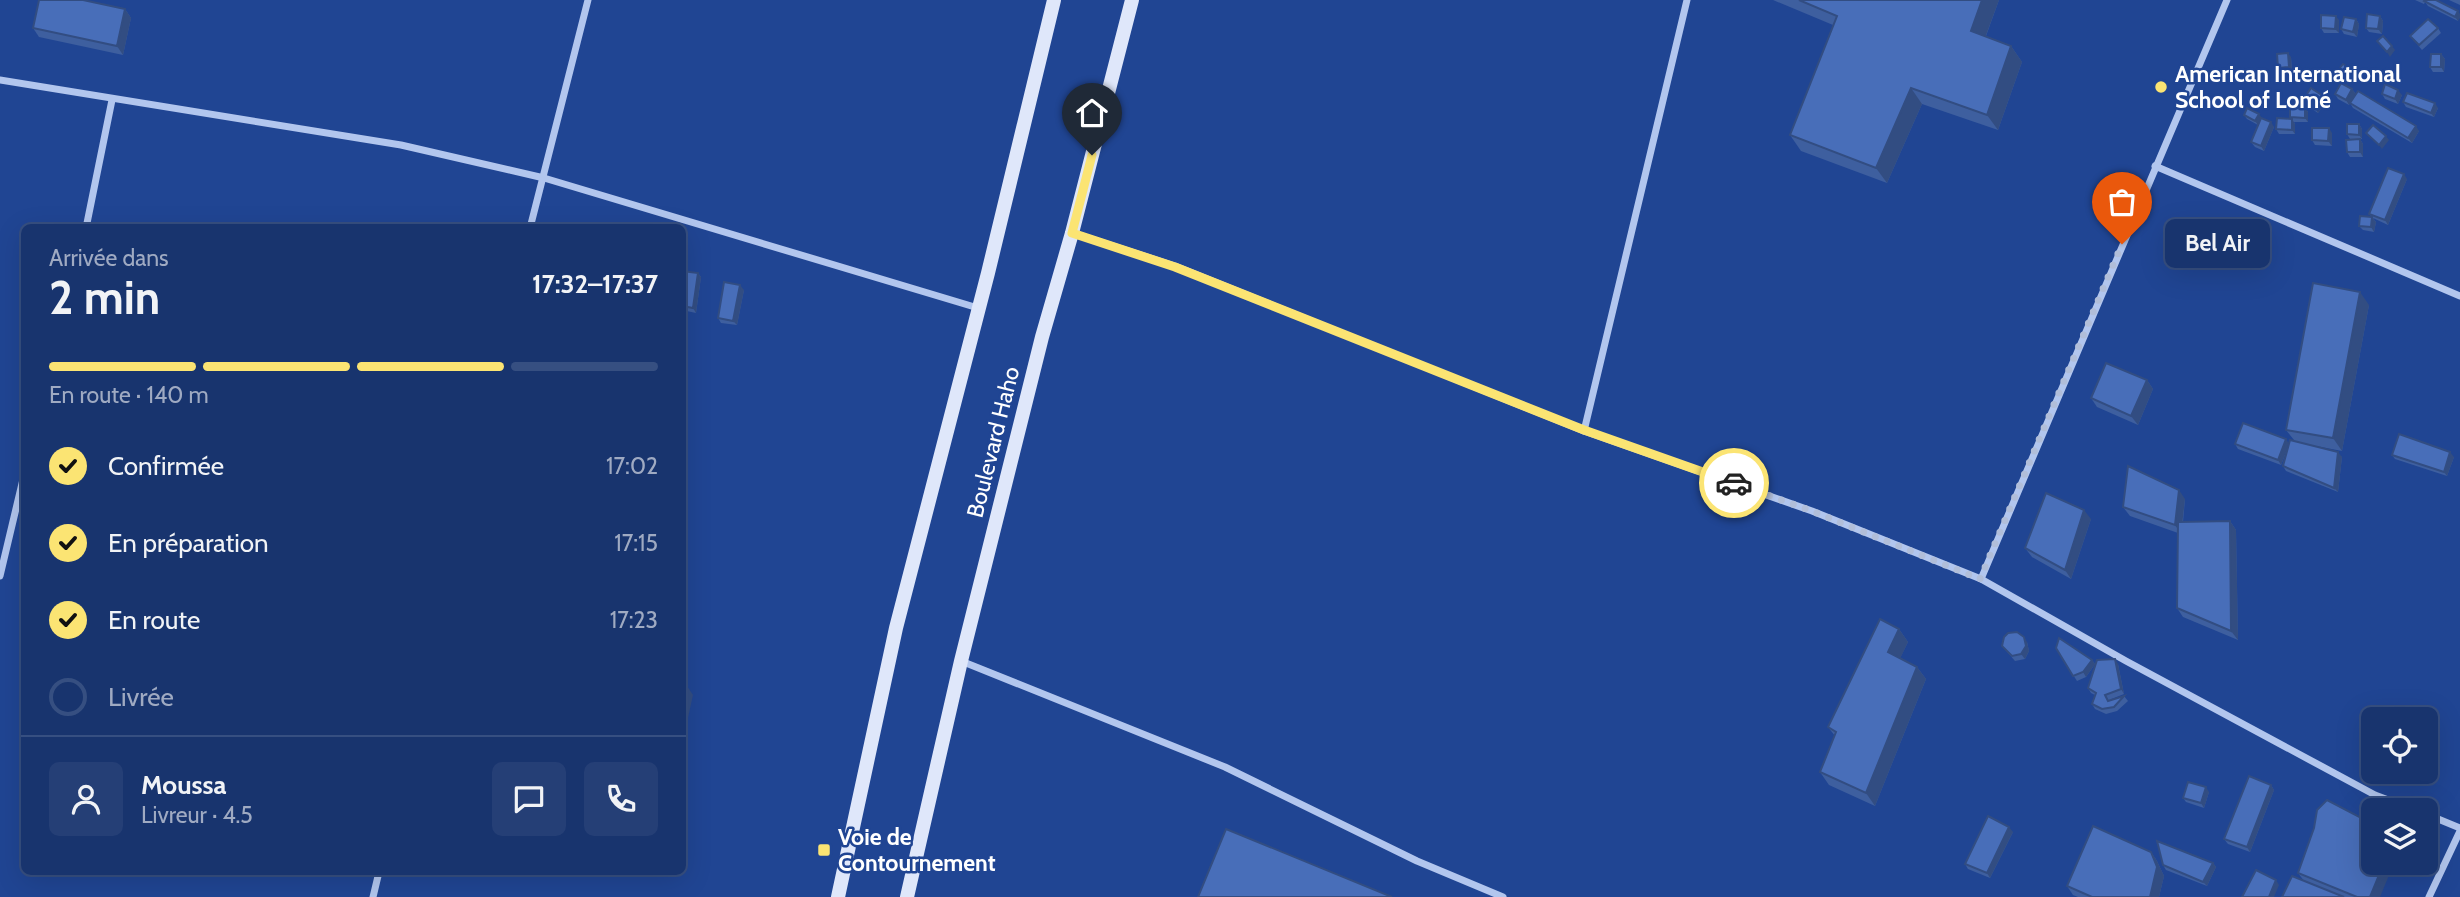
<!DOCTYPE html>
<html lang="fr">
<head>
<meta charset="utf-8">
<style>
	body { margin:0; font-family:Cabin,sans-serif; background:#253f76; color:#f1f3f6; height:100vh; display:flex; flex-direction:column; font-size:26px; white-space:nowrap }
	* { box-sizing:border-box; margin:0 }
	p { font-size:23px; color:#9faac2 }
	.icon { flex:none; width:38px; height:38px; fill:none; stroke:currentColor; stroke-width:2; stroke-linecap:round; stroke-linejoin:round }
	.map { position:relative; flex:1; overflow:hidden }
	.drawer { position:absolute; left:21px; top:224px; width:665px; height:651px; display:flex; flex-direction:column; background:#18346e; border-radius:10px; box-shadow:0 7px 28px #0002,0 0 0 2px #364f81 }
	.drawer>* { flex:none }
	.controls { position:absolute; left:2361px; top:707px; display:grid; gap:14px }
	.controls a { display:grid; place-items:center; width:77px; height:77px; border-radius:10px; background:#18346e; box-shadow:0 7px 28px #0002,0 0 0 2px #364f81; font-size:35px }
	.pin { position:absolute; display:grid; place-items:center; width:60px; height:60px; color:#fff; margin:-72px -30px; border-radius:50% 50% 50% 0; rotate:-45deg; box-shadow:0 0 7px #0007 }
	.pin .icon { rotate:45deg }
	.courier { position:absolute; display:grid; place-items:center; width:70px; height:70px; margin:-35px; border:5px solid #fbe473; border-radius:50%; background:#fff; color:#222; box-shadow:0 2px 9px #0007 }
	.bubble { position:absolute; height:49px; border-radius:10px; background:#18346e; box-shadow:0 7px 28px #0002,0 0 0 2px #364f81; font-size:23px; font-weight:700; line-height:49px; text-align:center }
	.headline em { font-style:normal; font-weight:700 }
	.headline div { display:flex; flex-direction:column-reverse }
	.headline { display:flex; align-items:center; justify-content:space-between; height:119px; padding:0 28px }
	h1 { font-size:46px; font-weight:700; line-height:52px }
	.bar { display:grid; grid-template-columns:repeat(4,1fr); gap:10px 7px; align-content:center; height:84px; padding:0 28px }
	.bar i { height:9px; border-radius:5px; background:#364f81 }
	.bar .current { background:#fbe473 }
	.bar p { grid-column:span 4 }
	.line { display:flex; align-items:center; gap:18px; padding:0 28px; border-top:2px solid #364f81 }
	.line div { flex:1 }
	.round { display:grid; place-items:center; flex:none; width:74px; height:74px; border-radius:10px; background:#253f76 }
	ol { padding:0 28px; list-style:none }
	li { display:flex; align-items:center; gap:21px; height:77px }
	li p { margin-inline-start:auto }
	li .icon { padding:7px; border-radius:50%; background:#fbe473; color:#111; stroke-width:4 }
	li:last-child { color:#9faac2 }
	li i { width:38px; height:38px; border:4px solid #364f81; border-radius:50% }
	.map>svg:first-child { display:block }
</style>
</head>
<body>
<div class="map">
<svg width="2460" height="897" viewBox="0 0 2460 897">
	<rect width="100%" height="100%" fill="#204593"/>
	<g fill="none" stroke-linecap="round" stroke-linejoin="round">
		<g stroke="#b2c6ee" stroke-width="7">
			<path d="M 0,80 L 401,145 L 544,178 L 978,308"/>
			<path d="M 2155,166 L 2460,296"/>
			<path d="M 86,228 L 112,100"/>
			<path d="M 530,228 L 588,0"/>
			<path d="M 1073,233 L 1175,266 L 1584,431 L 1812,511 L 1981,579 L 2126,661 L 2375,795 L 2415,810"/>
			<path d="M 1584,431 L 1687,0"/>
			<path d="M 0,576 L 24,475"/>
			<path d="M 1981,579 L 2227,0"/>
			<path d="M 961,661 L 1225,767 L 1417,861 L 1503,897"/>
			<path d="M 2426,814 L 2460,828"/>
			<path d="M 373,897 L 379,872"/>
			<path d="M 2429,897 L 2460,831"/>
		</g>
		<g stroke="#dfe7fa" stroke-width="14">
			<path d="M 838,897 L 896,628 L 988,273 L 1054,0"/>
			<path d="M 907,897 L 961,661 L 1042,337 L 1072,233 L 1132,0"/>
		</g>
	</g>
	<g fill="#3e5f9f">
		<path d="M 1773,0 L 1999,0 L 1986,36 L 2011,46 L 2022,62 L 1998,130 L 1922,104 L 1887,183 L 1801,151 L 1790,135 L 1833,25 Z"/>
		<path d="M 2415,0 L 2436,0 L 2458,11 L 2458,21 L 2428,6 L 2425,2 L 2424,4 Z"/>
		<path d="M 2449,0 L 2460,0 L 2460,5 Z"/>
		<path d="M 125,9 L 131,18 L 123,55 L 39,37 L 33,28 Z"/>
		<path d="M 2380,16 L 2383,21 L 2382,34 L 2369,32 L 2366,28 Z"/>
		<path d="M 2356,19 L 2359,24 L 2357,37 L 2344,34 L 2341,29 Z"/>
		<path d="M 2339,20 L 2339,33 L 2324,33 L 2321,28 Z"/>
		<path d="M 2438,28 L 2441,33 L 2422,50 L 2410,36 Z"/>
		<path d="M 2441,54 L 2445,59 L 2444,72 L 2433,72 L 2430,67 Z"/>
		<path d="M 2291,57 L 2292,71 L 2282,73 L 2278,68 Z"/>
		<path d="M 2352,89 L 2356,94 L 2350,103 L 2419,131 L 2412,143 L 2353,108 L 2350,103 L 2349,105 L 2338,99 L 2335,94 Z"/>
		<path d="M 2382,94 L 2402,95 L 2398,104 L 2385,99 Z"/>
		<path d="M 2323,96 L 2327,100 L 2318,113 L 2306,105 L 2303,100 Z"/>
		<path d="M 2403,102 L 2438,108 L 2434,117 L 2406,107 Z"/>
		<path d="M 2305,107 L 2308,112 L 2308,122 L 2294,122 L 2295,124 L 2295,134 L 2279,134 L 2276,129 L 2292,119 L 2290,117 Z"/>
		<path d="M 2244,115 L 2262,119 L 2274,127 L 2264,151 L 2255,147 L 2251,142 L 2258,125 L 2247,119 Z"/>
		<path d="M 2359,124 L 2362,129 L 2362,139 L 2360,139 L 2363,144 L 2363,157 L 2350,157 L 2347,152 L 2350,139 L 2347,134 Z"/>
		<path d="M 2332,133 L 2332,146 L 2315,145 L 2312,140 Z"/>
		<path d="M 2407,179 L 2388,225 L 2373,218 L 2376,222 L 2374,232 L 2363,230 L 2359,226 L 2372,217 L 2369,214 Z"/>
		<path d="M 682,271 L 698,273 L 701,277 L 696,313 L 682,310 Z"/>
		<path d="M 744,290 L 737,325 L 721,323 L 718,318 Z"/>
		<path d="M 2369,305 L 2342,451 L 2316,446 L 2342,457 L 2338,492 L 2286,471 L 2283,466 L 2289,445 L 2281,465 L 2238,449 L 2235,444 L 2289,444 L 2294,440 L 2286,430 Z"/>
		<path d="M 2147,380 L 2153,389 L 2138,425 L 2097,407 L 2091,398 Z"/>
		<path d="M 2392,455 L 2454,457 L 2447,476 L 2395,459 Z"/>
		<path d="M 2185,499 L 2183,522 L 2230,521 L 2236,530 L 2238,640 L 2183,617 L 2177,608 L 2178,533 L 2130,516 L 2123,507 Z"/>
		<path d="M 2091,519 L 2071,579 L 2032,557 L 2025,548 Z"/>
		<path d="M 1899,629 L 1908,642 L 1900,658 L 1917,667 L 1926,679 L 1875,806 L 1829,785 L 1820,772 L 1835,736 L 1828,727 Z"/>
		<path d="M 2027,642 L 2029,651 L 2025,659 L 2015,661 L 2002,646 Z"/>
		<path d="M 2056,648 L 2092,660 L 2095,664 L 2086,677 L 2077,681 Z"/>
		<path d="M 2118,664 L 2124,694 L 2109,700 L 2124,696 L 2128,701 L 2117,711 L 2106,714 L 2095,709 L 2092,704 L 2095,695 L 2091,693 L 2088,688 Z"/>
		<path d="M 2271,785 L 2274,790 L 2250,852 L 2228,844 L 2224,839 Z"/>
		<path d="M 2209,792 L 2204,808 L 2186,802 L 2183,798 Z"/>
		<path d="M 2013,832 L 1990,878 L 1968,869 L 1965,864 Z"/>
		<path d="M 2151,852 L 2157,861 L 2164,876 L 2159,897 L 2078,897 L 2073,895 L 2067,886 Z"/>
		<path d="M 2213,863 L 2216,867 L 2207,886 L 2166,870 L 2163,865 Z"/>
		<path d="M 2298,873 L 2380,897 L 2282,897 L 2304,881 Z"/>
	</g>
	<g fill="#324d82">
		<path d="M 1982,0 L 1999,0 L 1982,46 L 1971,31 Z"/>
		<path d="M 125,9 L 131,18 L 123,55 L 117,46 Z"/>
		<path d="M 2458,11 L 2460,14 L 2460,18 L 2458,21 L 2455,17 Z"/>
		<path d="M 2336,16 L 2339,20 L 2339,33 L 2335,29 Z"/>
		<path d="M 2380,16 L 2383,21 L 2382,34 L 2378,29 Z"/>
		<path d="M 2356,19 L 2359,24 L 2357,37 L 2353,32 Z"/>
		<path d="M 2011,46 L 2022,62 L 1998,130 L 1987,115 Z"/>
		<path d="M 2392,46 L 2395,50 L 2390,57 L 2387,52 Z"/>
		<path d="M 2288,53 L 2291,57 L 2292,71 L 2289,67 Z"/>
		<path d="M 2441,54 L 2445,59 L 2444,72 L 2441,67 Z"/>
		<path d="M 2352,70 L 2355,75 L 2347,85 L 2344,81 Z"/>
		<path d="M 1911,88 L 1922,104 L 1887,183 L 1876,168 Z"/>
		<path d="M 2352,89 L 2356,94 L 2349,105 L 2346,100 Z"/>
		<path d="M 2398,90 L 2402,95 L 2398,104 L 2395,99 Z"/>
		<path d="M 2323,96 L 2327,100 L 2318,113 L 2315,108 Z"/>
		<path d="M 2435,103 L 2438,108 L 2434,117 L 2431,113 Z"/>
		<path d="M 2305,107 L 2308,112 L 2308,122 L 2305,118 Z"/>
		<path d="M 2259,114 L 2262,118 L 2258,125 L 2255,121 Z"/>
		<path d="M 2292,119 L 2295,124 L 2295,134 L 2292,130 Z"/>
		<path d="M 2271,122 L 2274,127 L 2264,151 L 2261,146 Z"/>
		<path d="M 2359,124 L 2362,129 L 2362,139 L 2359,135 Z"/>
		<path d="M 2416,126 L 2419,131 L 2412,143 L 2408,138 Z"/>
		<path d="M 2329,128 L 2332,133 L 2332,146 L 2328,141 Z"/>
		<path d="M 2386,136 L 2389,140 L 2382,149 L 2379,145 Z"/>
		<path d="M 2360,139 L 2363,144 L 2363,157 L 2360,152 Z"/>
		<path d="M 2404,174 L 2407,179 L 2388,225 L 2385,220 Z"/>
		<path d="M 2372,217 L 2376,222 L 2374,232 L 2371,227 Z"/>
		<path d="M 698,273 L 701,277 L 696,313 L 693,308 Z"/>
		<path d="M 740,285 L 744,290 L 737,325 L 733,321 Z"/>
		<path d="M 2360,292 L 2369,305 L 2342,451 L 2333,438 Z"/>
		<path d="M 2147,380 L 2153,389 L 2138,425 L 2131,416 Z"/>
		<path d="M 2286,439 L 2289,444 L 2281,465 L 2278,460 Z"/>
		<path d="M 2338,452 L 2342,457 L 2338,492 L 2334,488 Z"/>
		<path d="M 2450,452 L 2454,457 L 2447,476 L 2444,472 Z"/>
		<path d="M 2179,490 L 2185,499 L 2181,534 L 2175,525 Z"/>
		<path d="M 2084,510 L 2091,519 L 2071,579 L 2065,570 Z"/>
		<path d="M 2230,521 L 2236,530 L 2238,640 L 2231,631 Z"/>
		<path d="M 1899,629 L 1908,642 L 1897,665 L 1888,652 Z"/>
		<path d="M 2024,637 L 2027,642 L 2029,651 L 2025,659 L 2021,654 Z"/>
		<path d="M 2115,659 L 2118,664 L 2124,694 L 2121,689 Z"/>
		<path d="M 2092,660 L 2095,664 L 2086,677 L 2083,672 Z"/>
		<path d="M 1917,667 L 1926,679 L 1875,806 L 1866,793 Z"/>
		<path d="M 687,686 L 693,695 L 682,745 L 682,706 Z"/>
		<path d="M 2271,785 L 2274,790 L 2250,852 L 2247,847 Z"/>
		<path d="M 2206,787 L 2209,792 L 2204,808 L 2201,803 Z"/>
		<path d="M 2009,827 L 2013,832 L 1990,878 L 1987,873 Z"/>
		<path d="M 2151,852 L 2157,861 L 2164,876 L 2159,897 L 2150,897 Z"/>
		<path d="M 2213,863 L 2216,867 L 2207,886 L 2203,882 Z"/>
		<path d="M 2384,863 L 2394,863 L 2380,897 L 2370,897 Z"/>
		<path d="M 2276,880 L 2279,885 L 2274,897 L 2269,897 Z"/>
	</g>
	<g fill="#486eb9" stroke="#324d82" stroke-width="2">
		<path d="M 39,0 L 83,0 L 125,9 L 117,46 L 33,28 Z"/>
		<path d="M 1799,0 L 1982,0 L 1971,31 L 2011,46 L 1987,115 L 1911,88 L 1876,168 L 1790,135 L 1837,16 Z"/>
		<path d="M 2425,0 L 2436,0 L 2458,11 L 2455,17 L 2424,1 Z"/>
		<path d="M 2367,14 L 2380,16 L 2378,29 L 2366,28 Z"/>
		<path d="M 2321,15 L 2336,16 L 2335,29 L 2321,28 Z"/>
		<path d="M 2344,17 L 2356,19 L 2353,32 L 2341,29 Z"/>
		<path d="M 2428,19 L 2438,28 L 2419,45 L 2410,36 Z"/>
		<path d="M 2383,36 L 2392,46 L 2387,52 L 2377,41 Z"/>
		<path d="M 2288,53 L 2289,67 L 2278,68 L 2277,54 Z"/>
		<path d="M 2431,54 L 2441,54 L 2441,67 L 2430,67 Z"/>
		<path d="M 2343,64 L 2352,70 L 2344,81 L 2335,74 Z"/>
		<path d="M 2341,83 L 2352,89 L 2346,100 L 2335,94 Z"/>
		<path d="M 2385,84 L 2398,90 L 2395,99 L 2382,94 Z"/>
		<path d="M 2311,88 L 2323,96 L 2315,108 L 2303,100 Z"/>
		<path d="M 2358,91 L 2416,126 L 2408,138 L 2350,103 Z"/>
		<path d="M 2407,93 L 2435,103 L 2431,113 L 2403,102 Z"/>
		<path d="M 2290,107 L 2305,107 L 2305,118 L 2290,117 Z"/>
		<path d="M 2247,108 L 2259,114 L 2255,121 L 2244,115 Z"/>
		<path d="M 2261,118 L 2271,122 L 2261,146 L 2251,142 Z"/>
		<path d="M 2277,118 L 2292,119 L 2292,130 L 2276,129 Z"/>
		<path d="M 2347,124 L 2359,124 L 2359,135 L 2347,134 Z"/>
		<path d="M 2373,125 L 2386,136 L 2379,145 L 2366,133 Z"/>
		<path d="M 2312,128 L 2329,128 L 2328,141 L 2312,140 Z"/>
		<path d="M 2360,139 L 2360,152 L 2347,152 L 2346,140 Z"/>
		<path d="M 2388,168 L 2404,174 L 2385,220 L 2369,214 Z"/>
		<path d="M 2360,216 L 2372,217 L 2371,227 L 2359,226 Z"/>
		<path d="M 682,271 L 698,273 L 693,308 L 682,306 Z"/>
		<path d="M 724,282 L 740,285 L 733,321 L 718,318 Z"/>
		<path d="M 2313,283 L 2360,292 L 2333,438 L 2286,430 Z"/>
		<path d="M 2106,363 L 2147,380 L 2131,416 L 2091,398 Z"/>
		<path d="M 2243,423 L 2286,439 L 2278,460 L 2235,444 Z"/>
		<path d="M 2399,434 L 2450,452 L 2444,472 L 2392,455 Z"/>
		<path d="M 2290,440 L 2338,452 L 2334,488 L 2283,466 Z"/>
		<path d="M 2128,466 L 2179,490 L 2175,525 L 2123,507 Z"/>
		<path d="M 2046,493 L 2084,510 L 2065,570 L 2025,548 Z"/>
		<path d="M 2230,521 L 2231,631 L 2177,608 L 2178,522 Z"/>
		<path d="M 1880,619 L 1899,629 L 1888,652 L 1917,667 L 1866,793 L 1820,772 L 1836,732 L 1828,727 Z"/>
		<path d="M 2017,632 L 2024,637 L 2026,646 L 2021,654 L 2012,656 L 2002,646 L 2004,637 L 2008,633 Z"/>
		<path d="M 2059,638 L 2092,660 L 2083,672 L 2073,676 L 2056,648 Z"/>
		<path d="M 2115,659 L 2121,689 L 2105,695 L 2108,701 L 2124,696 L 2114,707 L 2102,709 L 2092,704 L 2096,693 L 2088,688 L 2097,660 Z"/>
		<path d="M 682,686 L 687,686 L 682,706 Z"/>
		<path d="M 2249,776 L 2271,785 L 2247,847 L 2224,839 Z"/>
		<path d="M 2188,782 L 2206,787 L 2201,803 L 2183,798 Z"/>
		<path d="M 2327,800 L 2373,824 L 2373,863 L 2384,863 L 2370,897 L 2357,897 L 2298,873 L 2314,828 L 2317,810 Z"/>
		<path d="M 1988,816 L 2009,827 L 1987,873 L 1965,864 Z"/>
		<path d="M 2093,826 L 2151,852 L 2157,867 L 2150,897 L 2092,897 L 2067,886 Z"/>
		<path d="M 1226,829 L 1392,897 L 1198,897 Z"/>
		<path d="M 2157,841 L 2213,863 L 2203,882 L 2163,865 Z"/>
		<path d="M 2256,870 L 2276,880 L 2269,897 L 2242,897 Z"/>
		<path d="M 2292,876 L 2344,897 L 2282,897 Z"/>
	</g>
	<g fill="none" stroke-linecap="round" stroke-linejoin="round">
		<path stroke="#b1bed9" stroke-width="7" stroke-dasharray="0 12.6" d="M 1734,483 L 1812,511 L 1980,579 L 2122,244"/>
		<path stroke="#fbe473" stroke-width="9" d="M 1092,155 L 1072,233 L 1175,267 L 1584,430 L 1734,483"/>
	</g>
	<g fill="#fbe473" stroke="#204593" stroke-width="2.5">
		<circle cx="2161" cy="87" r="7"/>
		<rect x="817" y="843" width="14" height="14" rx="3.5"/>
	</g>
	<g text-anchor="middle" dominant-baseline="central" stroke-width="5" stroke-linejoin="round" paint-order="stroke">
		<g font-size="23" font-weight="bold" fill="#fff" stroke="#204593" text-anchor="start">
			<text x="2175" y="74">American International<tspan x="2175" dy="26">School of Lomé</tspan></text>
			<text x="838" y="837">Voie de<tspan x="838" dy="26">Contournement</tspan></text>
		</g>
		<g font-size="23" fill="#fff" stroke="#204593">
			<text transform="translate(993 442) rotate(-76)">Boulevard Haho</text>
		</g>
	</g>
</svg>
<div class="controls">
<a><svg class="icon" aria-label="locate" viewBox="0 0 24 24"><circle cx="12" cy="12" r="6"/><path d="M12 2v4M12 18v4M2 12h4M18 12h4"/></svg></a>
<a><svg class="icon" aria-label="layers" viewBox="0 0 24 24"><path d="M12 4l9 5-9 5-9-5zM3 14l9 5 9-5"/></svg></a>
</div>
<div class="pin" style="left:2122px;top:244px;background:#ea580c"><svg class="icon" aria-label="bag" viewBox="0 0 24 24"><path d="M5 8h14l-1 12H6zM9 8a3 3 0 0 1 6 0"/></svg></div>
<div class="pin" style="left:1092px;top:155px;background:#1f2937"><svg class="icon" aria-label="home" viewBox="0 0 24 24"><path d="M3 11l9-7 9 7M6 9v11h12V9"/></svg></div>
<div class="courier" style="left:1734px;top:483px"><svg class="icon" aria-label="car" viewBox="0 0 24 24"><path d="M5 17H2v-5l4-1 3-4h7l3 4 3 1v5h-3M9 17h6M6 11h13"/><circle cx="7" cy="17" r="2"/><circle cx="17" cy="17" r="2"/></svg></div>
<div class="bubble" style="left:2165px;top:219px;width:105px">Bel Air</div>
<section class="drawer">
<div class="headline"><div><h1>2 min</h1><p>Arrivée dans</p></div><em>17:32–17:37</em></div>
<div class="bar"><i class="current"></i><i class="current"></i><i class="current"></i><i></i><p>En route · 140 m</p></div>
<ol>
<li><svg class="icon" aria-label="check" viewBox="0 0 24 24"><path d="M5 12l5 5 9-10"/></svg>Confirmée<p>17:02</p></li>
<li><svg class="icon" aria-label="check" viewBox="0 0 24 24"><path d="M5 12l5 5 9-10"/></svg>En préparation<p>17:15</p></li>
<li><svg class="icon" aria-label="check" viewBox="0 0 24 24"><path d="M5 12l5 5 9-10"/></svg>En route<p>17:23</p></li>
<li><i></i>Livrée</li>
</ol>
<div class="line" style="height:126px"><a class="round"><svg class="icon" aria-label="person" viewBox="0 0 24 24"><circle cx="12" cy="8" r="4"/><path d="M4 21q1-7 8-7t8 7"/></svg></a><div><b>Moussa</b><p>Livreur · 4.5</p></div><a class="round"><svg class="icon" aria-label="chat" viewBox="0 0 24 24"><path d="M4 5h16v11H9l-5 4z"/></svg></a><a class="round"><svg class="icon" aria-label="phone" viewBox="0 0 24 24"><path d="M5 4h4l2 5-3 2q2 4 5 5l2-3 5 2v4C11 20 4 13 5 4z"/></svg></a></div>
</section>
</div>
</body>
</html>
